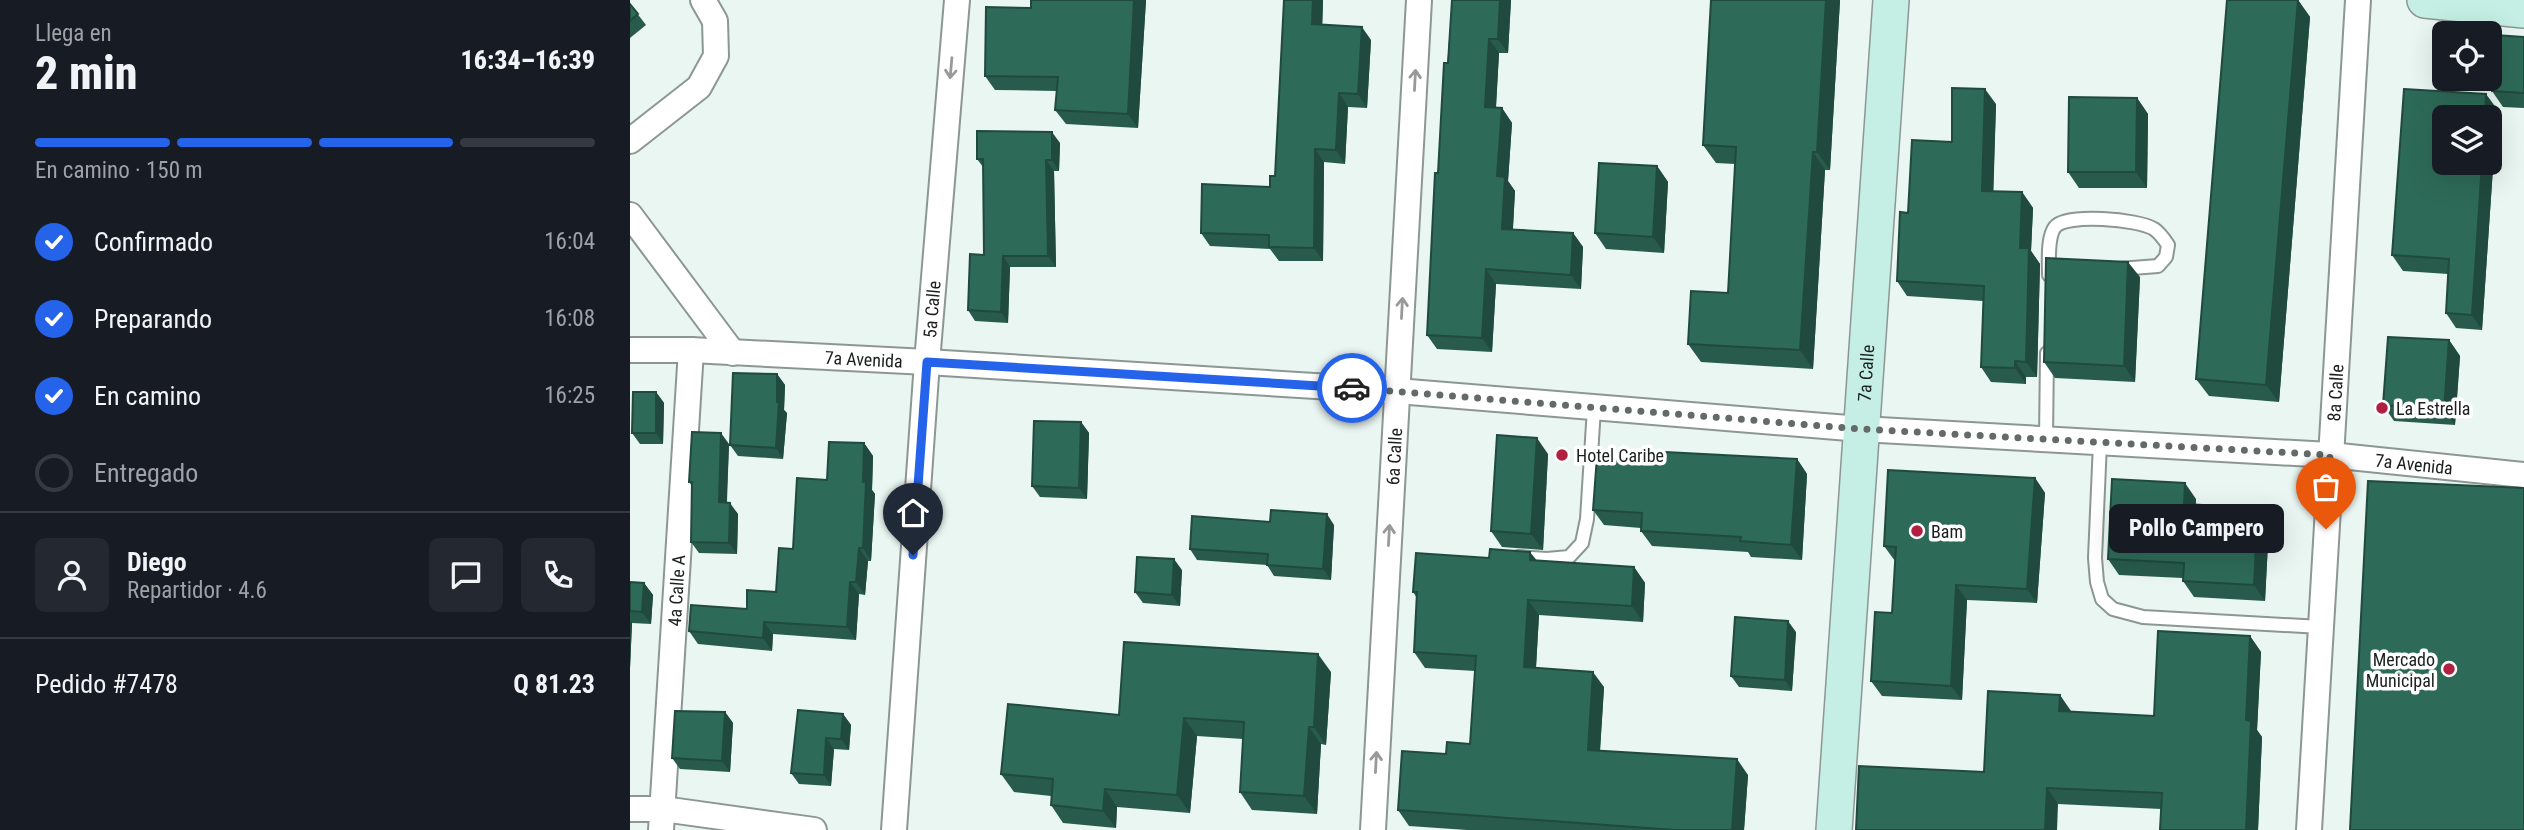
<!DOCTYPE html>
<html lang="es">
<head>
<meta charset="utf-8">
<style>
	body { margin:0; font-family:"Roboto Condensed",sans-serif; background:#242831; color:#f1f3f6; height:100vh; display:flex; flex-direction:column; font-size:26px; white-space:nowrap }
	* { box-sizing:border-box; margin:0 }
	p { font-size:23px; color:#9ea1a6 }
	.icon { flex:none; width:38px; height:38px; fill:none; stroke:currentColor; stroke-width:2; stroke-linecap:round; stroke-linejoin:round }
	.map { position:relative; flex:1; overflow:hidden }
	.drawer { display:flex; flex-direction:column; background:#171b24; width:630px }
	.drawer>* { flex:none }
	.tools { position:absolute; left:1802px; top:21px; display:grid; gap:14px }
	.tools a { display:grid; place-items:center; width:70px; height:70px; border-radius:10px; background:#171b24; box-shadow:0 7px 28px #0002; font-size:35px }
	.pin { position:absolute; display:grid; place-items:center; width:60px; height:60px; color:#fff; margin:-72px -30px; border-radius:50% 50% 50% 0; rotate:-45deg; box-shadow:0 0 7px #0007 }
	.pin .icon { rotate:45deg }
	.courier { position:absolute; display:grid; place-items:center; width:70px; height:70px; margin:-35px; border:5px solid #2563eb; border-radius:50%; background:#fff; color:#222; box-shadow:0 2px 9px #0007 }
	.bubble { position:absolute; height:49px; border-radius:10px; background:#171b24; box-shadow:0 7px 28px #0002; font-size:23px; font-weight:800; line-height:49px; text-align:center }
	.overview em { font-style:normal; font-weight:800 }
	.overview div { display:flex; flex-direction:column-reverse }
	.overview { display:flex; align-items:center; justify-content:space-between; height:119px; padding:0 35px }
	h1 { font-size:46px; font-weight:800; line-height:52px }
	.bar { display:grid; grid-template-columns:repeat(4,1fr); gap:10px 7px; align-content:center; height:84px; padding:0 35px }
	.bar i { height:9px; border-radius:5px; background:#363941 }
	.bar .on { background:#2563eb }
	.bar p { grid-column:span 4 }
	.line { display:flex; align-items:center; gap:18px; padding:0 35px; border-top:2px solid #363941 }
	.line div { flex:1 }
	.round { display:grid; place-items:center; flex:none; width:74px; height:74px; border-radius:10px; background:#242831 }
	ol { padding:0 35px; list-style:none }
	li { display:flex; align-items:center; gap:21px; height:77px }
	li p { margin-inline-start:auto }
	li .icon { padding:7px; border-radius:50%; background:#2563eb; color:#fff; stroke-width:4 }
	li:last-child { color:#9ea1a6 }
	li i { width:38px; height:38px; border:4px solid #363941; border-radius:50% }
	main { display:flex; flex:1; min-height:0 }
	.map>svg:first-child { display:block }
</style>
</head>
<body>
<main>
<section class="drawer">
<div class="overview"><div><h1>2 min</h1><p>Llega en</p></div><em>16:34–16:39</em></div>
<div class="bar"><i class="on"></i><i class="on"></i><i class="on"></i><i></i><p>En camino · 150 m</p></div>
<ol>
<li><svg class="icon" aria-label="check" viewBox="0 0 24 24"><path d="M5 12l5 5 9-10"/></svg>Confirmado<p>16:04</p></li>
<li><svg class="icon" aria-label="check" viewBox="0 0 24 24"><path d="M5 12l5 5 9-10"/></svg>Preparando<p>16:08</p></li>
<li><svg class="icon" aria-label="check" viewBox="0 0 24 24"><path d="M5 12l5 5 9-10"/></svg>En camino<p>16:25</p></li>
<li><i></i>Entregado</li>
</ol>
<div class="line" style="height:126px"><a class="round"><svg class="icon" aria-label="person" viewBox="0 0 24 24"><circle cx="12" cy="8" r="4"/><path d="M4 21q1-7 8-7t8 7"/></svg></a><div><b>Diego</b><p>Repartidor · 4.6</p></div><a class="round"><svg class="icon" aria-label="chat" viewBox="0 0 24 24"><path d="M4 5h16v11H9l-5 4z"/></svg></a><a class="round"><svg class="icon" aria-label="phone" viewBox="0 0 24 24"><path d="M5 4h4l2 5-3 2q2 4 5 5l2-3 5 2v4C11 20 4 13 5 4z"/></svg></a></div>
<div class="line" style="height:91px"><div>Pedido #7478</div><b>Q 81.23</b></div>
</section>
<div class="map">
<svg width="1894" height="830" viewBox="0 0 1894 830">
	<rect width="100%" height="100%" fill="#eaf6f2"/>
	<g fill="none" stroke-linecap="round" stroke-linejoin="round">
		<defs>
			<g id="lane">
				<path d="M 1419,275 C 1419,262 1417,237 1425,227 C 1436,213 1508,219 1524,229 C 1530,233 1534,239 1538,245 L 1536,257 L 1528,266 L 1489,269"/>
				<path d="M 1416,439 L 1417,353"/>
				<path d="M 1470,443 L 1465,558 L 1467,582 L 1472,599 L 1483,609 L 1513,617 L 1691,627"/>
				<path d="M 888,557 L 917,559 L 939,557 L 952,543 L 957,519 L 964,408"/>
			</g>
			<g id="street">
				<path d="M 0,141 L 69,87 L 86,56 L 85,21 L 73,0"/>
				<path d="M 0,215 L 103,353"/>
				<path id="s1" d="M 0,350 L 61,350 L 297,362 L 767,391 L 1231,429 L 1700,455 L 1894,475"/>
				<path d="M 0,809 L 33,809 L 184,830"/>
				<path id="s2" d="M 31,830 L 61,350"/>
				<path id="s3" d="M 264,830 L 297,362 L 327,0"/>
				<path id="s4" d="M 743,830 L 789,0"/>
				<path id="s5" d="M 1679,830 L 1728,0"/>
			</g>
			<g id="secondary">
				<path d="M 1795,0 L 1894,10"/>
				<path id="s6" d="M 1204,830 L 1261,0"/>
			</g>
		</defs>
		<use href="#lane" stroke="#8c9793" stroke-width="16"/>
		<use href="#street" stroke="#8c9793" stroke-width="28"/>
		<use href="#secondary" stroke="#8c9793" stroke-width="38"/>
		<use href="#lane" stroke="#fff" stroke-width="12"/>
		<use href="#street" stroke="#fff" stroke-width="24"/>
		<use href="#secondary" stroke="#c5efe4" stroke-width="35"/>
	</g>
	<g fill="#285b4c">
		<path d="M 516,0 L 508,128 L 436,124 L 425,110 L 427,91 L 365,90 L 355,76 L 401,8 Z"/>
		<path d="M 693,0 L 692,25 L 741,40 L 737,108 L 718,107 L 715,164 L 694,162 L 693,261 L 649,261 L 640,249 L 580,246 L 571,233 L 640,187 L 645,176 Z"/>
		<path d="M 822,0 L 881,0 L 878,53 L 869,53 L 866,108 L 872,108 L 882,123 L 878,181 L 885,191 L 883,229 L 943,233 L 953,247 L 951,289 L 866,284 L 862,352 L 807,349 L 797,335 Z"/>
		<path d="M 1081,0 L 1210,0 L 1200,170 L 1195,170 L 1183,369 L 1071,362 L 1058,344 L 1098,293 L 1105,164 L 1086,163 L 1073,145 Z"/>
		<path d="M 1597,0 L 1668,0 L 1680,17 L 1649,402 L 1579,396 L 1566,379 Z"/>
		<path d="M 0,4 L 16,25 L 0,38 Z"/>
		<path d="M 1894,37 L 1894,108 L 1873,107 L 1862,91 Z"/>
		<path d="M 1507,98 L 1518,114 L 1517,188 L 1449,188 L 1438,172 Z"/>
		<path d="M 1366,104 L 1363,191 L 1392,192 L 1403,208 L 1401,251 L 1410,264 L 1407,377 L 1396,377 L 1396,384 L 1361,382 L 1351,367 L 1353,301 L 1277,296 L 1267,281 L 1278,213 L 1322,142 Z"/>
		<path d="M 1867,109 L 1852,330 L 1826,328 L 1816,313 L 1818,274 L 1773,271 L 1762,255 Z"/>
		<path d="M 430,143 L 429,171 L 424,171 L 426,267 L 380,267 L 378,323 L 345,321 L 338,310 L 354,255 L 353,167 L 347,159 Z"/>
		<path d="M 1027,166 L 1038,182 L 1034,253 L 976,249 L 965,233 Z"/>
		<path d="M 1510,277 L 1505,382 L 1425,378 L 1414,362 Z"/>
		<path d="M 1819,340 L 1830,356 L 1825,425 L 1764,421 L 1753,405 Z"/>
		<path d="M 147,374 L 155,385 L 154,410 L 157,413 L 153,459 L 108,456 L 100,445 Z"/>
		<path d="M 26,392 L 34,403 L 33,444 L 10,444 L 2,433 Z"/>
		<path d="M 451,422 L 459,433 L 457,499 L 410,497 L 402,486 Z"/>
		<path d="M 234,443 L 243,456 L 242,490 L 245,494 L 241,561 L 238,561 L 235,595 L 229,594 L 226,640 L 143,634 L 142,651 L 68,644 L 59,631 L 117,609 L 146,592 L 163,549 L 197,480 Z"/>
		<path d="M 99,444 L 97,502 L 108,514 L 107,554 L 69,553 L 61,542 L 62,486 L 59,482 Z"/>
		<path d="M 918,454 L 913,550 L 872,547 L 861,531 Z"/>
		<path d="M 1167,459 L 1177,474 L 1172,560 L 1121,557 L 1118,552 L 1022,546 L 1011,531 L 1011,528 L 974,525 L 963,510 L 1016,460 Z"/>
		<path d="M 1405,478 L 1415,493 L 1407,603 L 1337,600 L 1332,700 L 1252,696 L 1241,681 L 1262,613 L 1265,561 L 1254,546 Z"/>
		<path d="M 1566,499 L 1566,505 L 1628,508 L 1639,524 L 1635,601 L 1564,597 L 1553,581 L 1553,578 L 1489,575 L 1478,559 Z"/>
		<path d="M 640,522 L 704,525 L 701,580 L 644,576 L 637,565 L 567,560 L 560,549 Z"/>
		<path d="M 907,561 L 1004,567 L 1015,583 L 1013,622 L 909,615 L 906,668 L 974,687 L 970,751 L 1118,775 L 1114,830 L 837,830 L 779,826 L 768,810 L 816,754 L 840,744 L 845,671 L 795,668 L 784,652 L 787,598 L 783,592 Z"/>
		<path d="M 552,570 L 550,606 L 513,603 L 505,592 Z"/>
		<path d="M 0,582 L 14,583 L 23,595 L 21,624 L 2,623 L 0,668 Z"/>
		<path d="M 1166,632 L 1162,691 L 1109,687 L 1101,676 Z"/>
		<path d="M 1620,636 L 1631,652 L 1627,730 L 1632,737 L 1628,830 L 1530,830 L 1531,809 L 1428,804 L 1354,772 L 1441,711 L 1441,712 L 1524,716 Z"/>
		<path d="M 701,672 L 696,745 L 691,744 L 687,814 L 622,810 L 610,792 L 613,739 L 567,736 L 560,813 L 487,807 L 486,828 L 433,823 L 421,805 L 421,796 L 384,792 L 371,774 L 489,715 Z"/>
		<path d="M 95,712 L 103,723 L 100,772 L 50,769 L 42,758 Z"/>
		<path d="M 213,714 L 221,725 L 219,750 L 204,749 L 201,786 L 169,784 L 161,773 Z"/>
	</g>
	<g fill="#204a3e">
		<path d="M 504,0 L 516,0 L 508,128 L 498,114 Z"/>
		<path d="M 683,0 L 693,0 L 692,38 L 682,24 Z"/>
		<path d="M 870,0 L 881,0 L 878,53 L 868,39 Z"/>
		<path d="M 1196,0 L 1210,0 L 1200,170 L 1187,152 Z"/>
		<path d="M 1668,0 L 1680,17 L 1649,402 L 1636,385 Z"/>
		<path d="M 732,27 L 741,40 L 737,108 L 728,94 Z"/>
		<path d="M 859,39 L 869,53 L 865,122 L 855,107 Z"/>
		<path d="M 1355,89 L 1366,104 L 1363,206 L 1352,191 Z"/>
		<path d="M 709,93 L 718,107 L 715,164 L 706,150 Z"/>
		<path d="M 1856,94 L 1867,109 L 1852,330 L 1842,315 L 1852,163 L 1860,163 L 1860,117 L 1855,117 Z"/>
		<path d="M 1507,98 L 1518,114 L 1517,188 L 1506,172 Z"/>
		<path d="M 872,108 L 882,123 L 878,181 L 885,191 L 882,243 L 872,229 L 867,176 Z"/>
		<path d="M 422,132 L 430,143 L 429,171 L 422,160 Z"/>
		<path d="M 685,149 L 694,162 L 693,261 L 684,248 Z"/>
		<path d="M 1183,152 L 1195,170 L 1183,369 L 1170,350 Z"/>
		<path d="M 416,160 L 424,171 L 426,267 L 418,256 Z"/>
		<path d="M 1027,166 L 1038,182 L 1034,253 L 1023,237 Z"/>
		<path d="M 1392,192 L 1403,208 L 1401,251 L 1410,264 L 1407,377 L 1396,362 L 1390,248 Z"/>
		<path d="M 943,233 L 953,247 L 951,289 L 941,275 Z"/>
		<path d="M 373,256 L 380,267 L 378,323 L 371,312 Z"/>
		<path d="M 1498,262 L 1510,277 L 1505,382 L 1494,366 Z"/>
		<path d="M 856,269 L 866,284 L 862,352 L 852,338 Z"/>
		<path d="M 1819,340 L 1830,356 L 1825,425 L 1814,409 Z"/>
		<path d="M 1385,361 L 1396,377 L 1396,384 L 1385,368 Z"/>
		<path d="M 147,374 L 155,385 L 154,410 L 157,413 L 153,459 L 146,448 Z"/>
		<path d="M 26,392 L 34,403 L 33,444 L 26,433 Z"/>
		<path d="M 451,422 L 459,433 L 457,499 L 449,488 Z"/>
		<path d="M 91,433 L 99,444 L 96,513 L 89,502 Z"/>
		<path d="M 907,438 L 918,454 L 913,550 L 901,534 Z"/>
		<path d="M 234,443 L 243,456 L 242,490 L 245,494 L 241,561 L 233,548 L 233,482 Z"/>
		<path d="M 1167,459 L 1177,474 L 1172,560 L 1161,545 Z"/>
		<path d="M 1405,478 L 1415,493 L 1407,603 L 1397,589 Z"/>
		<path d="M 1555,483 L 1566,499 L 1565,520 L 1554,504 Z"/>
		<path d="M 100,503 L 108,514 L 107,554 L 99,543 Z"/>
		<path d="M 1628,508 L 1639,524 L 1635,601 L 1624,585 Z"/>
		<path d="M 697,514 L 704,525 L 701,580 L 693,569 Z"/>
		<path d="M 229,548 L 238,561 L 235,595 L 226,582 Z"/>
		<path d="M 900,552 L 912,567 L 900,560 Z"/>
		<path d="M 544,559 L 552,570 L 550,606 L 542,595 Z"/>
		<path d="M 1004,567 L 1015,583 L 1013,622 L 1002,606 Z"/>
		<path d="M 220,582 L 229,594 L 226,640 L 217,627 Z"/>
		<path d="M 14,583 L 23,595 L 21,624 L 12,612 Z"/>
		<path d="M 1326,585 L 1337,600 L 1332,700 L 1321,686 Z"/>
		<path d="M 898,600 L 909,615 L 905,683 L 894,667 Z"/>
		<path d="M 0,619 L 2,623 L 0,668 Z"/>
		<path d="M 1158,621 L 1166,632 L 1162,691 L 1155,680 Z"/>
		<path d="M 134,622 L 143,634 L 142,651 L 133,638 Z"/>
		<path d="M 1620,636 L 1631,652 L 1627,730 L 1632,737 L 1628,830 L 1616,830 L 1616,720 Z"/>
		<path d="M 688,654 L 701,672 L 696,745 L 684,727 Z"/>
		<path d="M 963,672 L 974,687 L 969,766 L 958,750 Z"/>
		<path d="M 1430,695 L 1441,711 L 1441,727 L 1429,711 Z"/>
		<path d="M 95,712 L 103,723 L 100,772 L 92,761 Z"/>
		<path d="M 213,714 L 221,725 L 219,750 L 211,739 Z"/>
		<path d="M 554,718 L 567,736 L 560,813 L 547,795 Z"/>
		<path d="M 679,727 L 691,744 L 687,814 L 674,796 Z"/>
		<path d="M 196,738 L 204,749 L 201,786 L 194,775 Z"/>
		<path d="M 1107,759 L 1118,775 L 1114,830 L 1102,830 Z"/>
		<path d="M 1417,788 L 1428,804 L 1427,830 L 1415,830 Z"/>
		<path d="M 475,789 L 487,807 L 486,828 L 473,811 Z"/>
	</g>
	<g fill="#2e6a58" stroke="#204a3e" stroke-width="2">
		<path d="M 401,0 L 504,0 L 498,114 L 425,110 L 428,77 L 355,76 L 356,7 L 401,8 Z"/>
		<path d="M 654,0 L 683,0 L 682,24 L 732,27 L 728,94 L 709,93 L 706,150 L 685,149 L 684,248 L 639,247 L 639,235 L 571,233 L 572,184 L 640,187 L 640,176 L 645,176 Z"/>
		<path d="M 822,0 L 870,0 L 868,39 L 859,39 L 855,107 L 872,108 L 867,176 L 875,177 L 872,229 L 943,233 L 941,275 L 856,269 L 852,338 L 797,335 L 805,173 L 808,173 L 814,63 L 818,63 Z"/>
		<path d="M 1081,0 L 1196,0 L 1187,152 L 1183,152 L 1170,350 L 1058,344 L 1061,291 L 1098,293 L 1106,147 L 1073,145 Z"/>
		<path d="M 1597,0 L 1668,0 L 1636,385 L 1566,379 Z"/>
		<path d="M 0,4 L 8,14 L 0,21 Z"/>
		<path d="M 1865,35 L 1894,37 L 1894,93 L 1862,91 Z"/>
		<path d="M 1322,88 L 1355,89 L 1352,191 L 1392,192 L 1390,248 L 1399,248 L 1396,362 L 1385,361 L 1385,368 L 1351,367 L 1354,286 L 1267,281 L 1270,212 L 1278,213 L 1282,140 L 1322,142 Z"/>
		<path d="M 1774,89 L 1856,94 L 1855,117 L 1815,117 L 1815,163 L 1852,163 L 1842,315 L 1816,313 L 1819,259 L 1762,255 Z"/>
		<path d="M 1439,97 L 1507,98 L 1506,172 L 1438,172 Z"/>
		<path d="M 347,131 L 422,132 L 422,160 L 416,160 L 418,256 L 373,256 L 371,312 L 338,310 L 340,254 L 354,255 L 353,159 L 347,159 Z"/>
		<path d="M 969,163 L 1027,166 L 1023,237 L 965,233 Z"/>
		<path d="M 1416,258 L 1498,262 L 1494,366 L 1414,362 Z"/>
		<path d="M 1758,337 L 1819,340 L 1814,409 L 1753,405 Z"/>
		<path d="M 103,373 L 147,374 L 147,402 L 149,402 L 146,448 L 100,445 Z"/>
		<path d="M 3,392 L 26,392 L 26,433 L 2,433 Z"/>
		<path d="M 404,421 L 451,422 L 449,488 L 402,486 Z"/>
		<path d="M 62,432 L 91,433 L 89,502 L 100,503 L 99,543 L 61,542 L 62,482 L 59,482 Z"/>
		<path d="M 867,435 L 907,438 L 901,534 L 861,531 Z"/>
		<path d="M 199,442 L 234,443 L 233,482 L 236,482 L 233,548 L 229,548 L 226,582 L 220,582 L 217,627 L 134,622 L 133,638 L 59,631 L 61,605 L 117,609 L 117,590 L 146,592 L 149,548 L 163,549 L 167,478 L 197,480 Z"/>
		<path d="M 1016,451 L 1167,459 L 1161,545 L 1110,541 L 1111,537 L 1011,531 L 1012,513 L 963,510 L 967,456 L 1016,460 Z"/>
		<path d="M 1258,470 L 1405,478 L 1397,589 L 1326,585 L 1321,686 L 1241,681 L 1245,612 L 1262,613 L 1266,547 L 1254,546 Z"/>
		<path d="M 1482,479 L 1555,483 L 1554,504 L 1628,508 L 1624,585 L 1553,581 L 1554,563 L 1478,559 Z"/>
		<path d="M 1738,481 L 1894,488 L 1894,830 L 1720,830 Z"/>
		<path d="M 641,510 L 697,514 L 693,569 L 637,565 L 638,554 L 560,549 L 562,516 L 640,522 Z"/>
		<path d="M 860,549 L 900,552 L 900,560 L 1004,567 L 1002,606 L 898,600 L 894,667 L 963,672 L 958,750 L 1107,759 L 1102,830 L 1045,830 L 768,810 L 772,751 L 816,754 L 817,742 L 840,744 L 846,656 L 784,652 L 787,592 L 783,592 L 786,553 L 859,558 Z"/>
		<path d="M 507,557 L 544,559 L 542,595 L 505,592 Z"/>
		<path d="M 0,582 L 14,583 L 12,612 L 0,611 Z"/>
		<path d="M 1105,617 L 1158,621 L 1155,680 L 1101,676 Z"/>
		<path d="M 1528,631 L 1620,636 L 1616,720 L 1621,721 L 1616,830 L 1530,830 L 1532,793 L 1417,788 L 1415,830 L 1226,830 L 1229,766 L 1354,772 L 1358,691 L 1430,695 L 1429,711 L 1524,716 Z"/>
		<path d="M 494,642 L 688,654 L 684,727 L 679,727 L 674,796 L 610,792 L 614,722 L 554,718 L 547,795 L 475,789 L 473,811 L 421,805 L 423,779 L 371,774 L 378,704 L 489,715 Z"/>
		<path d="M 168,710 L 213,714 L 211,739 L 196,738 L 194,775 L 161,773 Z"/>
		<path d="M 45,711 L 95,712 L 92,761 L 42,758 Z"/>
	</g>
	<defs><path id="oneway-shaft" d="M-6 0H5M1.5-3L5.5 0L1.5 3" fill="none" stroke-width="1.6" stroke-linecap="round" stroke-linejoin="round" transform="scale(1.75)"/></defs>
	<g stroke="#989a99">
		<use href="#oneway-shaft" transform="translate(321 68) rotate(95)"/>
		<use href="#oneway-shaft" transform="translate(785 80) rotate(-87)"/>
		<use href="#oneway-shaft" transform="translate(772 308) rotate(-87)"/>
		<use href="#oneway-shaft" transform="translate(759 535) rotate(-87)"/>
		<use href="#oneway-shaft" transform="translate(746 762) rotate(-87)"/>
	</g>
	<g fill="none" stroke-linecap="round" stroke-linejoin="round">
		<path stroke="#636a68" stroke-width="7" stroke-dasharray="0 12.6" d="M 722,388 L 1231,429 L 1700,455 L 1696,529"/>
		<path stroke="#2563eb" stroke-width="9" d="M 283,555 L 297,362 L 722,388"/>
	</g>
	<g fill="#b2203f" stroke="#fff" stroke-width="2.5">
		<circle cx="1752" cy="408" r="7"/>
		<circle cx="932" cy="455" r="7"/>
		<circle cx="1287" cy="531" r="7"/>
		<circle cx="1819" cy="669" r="7"/>
	</g>
	<g text-anchor="middle" dominant-baseline="central" stroke-width="7" stroke-linejoin="round" paint-order="stroke">
		<g font-size="18" fill="#1b1f1d" stroke="#fff">
			<text stroke="none"><textPath href="#s3" startOffset="522">5a Calle</textPath></text>
			<text stroke="none"><textPath href="#s1" startOffset="234">7a Avenida</textPath></text>
			<text stroke="none"><textPath href="#s6" startOffset="458">7a Calle</textPath></text>
			<text stroke="none"><textPath href="#s5" startOffset="438">8a Calle</textPath></text>
			<text stroke="none"><textPath href="#s4" startOffset="374">6a Calle</textPath></text>
			<text stroke="none"><textPath href="#s1" startOffset="1788">7a Avenida</textPath></text>
			<text stroke="none"><textPath href="#s2" startOffset="240">4a Calle A</textPath></text>
		</g>
		<g font-size="18" fill="#1b1f1d" stroke="#fff" text-anchor="start">
			<text x="1766" y="408">La Estrella</text>
			<text x="946" y="455">Hotel Caribe</text>
			<text x="1301" y="531">Bam</text>
			<text x="1805" y="659" text-anchor="end">Mercado<tspan x="1805" dy="21">Municipal</tspan></text>
		</g>
	</g>
</svg>
<div class="tools">
<a><svg class="icon" aria-label="locate" viewBox="0 0 24 24"><circle cx="12" cy="12" r="6"/><path d="M12 2v4M12 18v4M2 12h4M18 12h4"/></svg></a>
<a><svg class="icon" aria-label="layers" viewBox="0 0 24 24"><path d="M12 4l9 5-9 5-9-5zM3 14l9 5 9-5"/></svg></a>
</div>
<div class="pin" style="left:1696px;top:529px;background:#ea580c"><svg class="icon" aria-label="bag" viewBox="0 0 24 24"><path d="M5 8h14l-1 12H6zM9 8a3 3 0 0 1 6 0"/></svg></div>
<div class="pin" style="left:283px;top:555px;background:#1f2937"><svg class="icon" aria-label="home" viewBox="0 0 24 24"><path d="M3 11l9-7 9 7M6 9v11h12V9"/></svg></div>
<div class="courier" style="left:722px;top:388px"><svg class="icon" aria-label="car" viewBox="0 0 24 24"><path d="M5 17H2v-5l4-1 3-4h7l3 4 3 1v5h-3M9 17h6M6 11h13"/><circle cx="7" cy="17" r="2"/><circle cx="17" cy="17" r="2"/></svg></div>
<div class="bubble" style="left:1479px;top:504px;width:175px">Pollo Campero</div>
</div>
</main>
</body>
</html>
